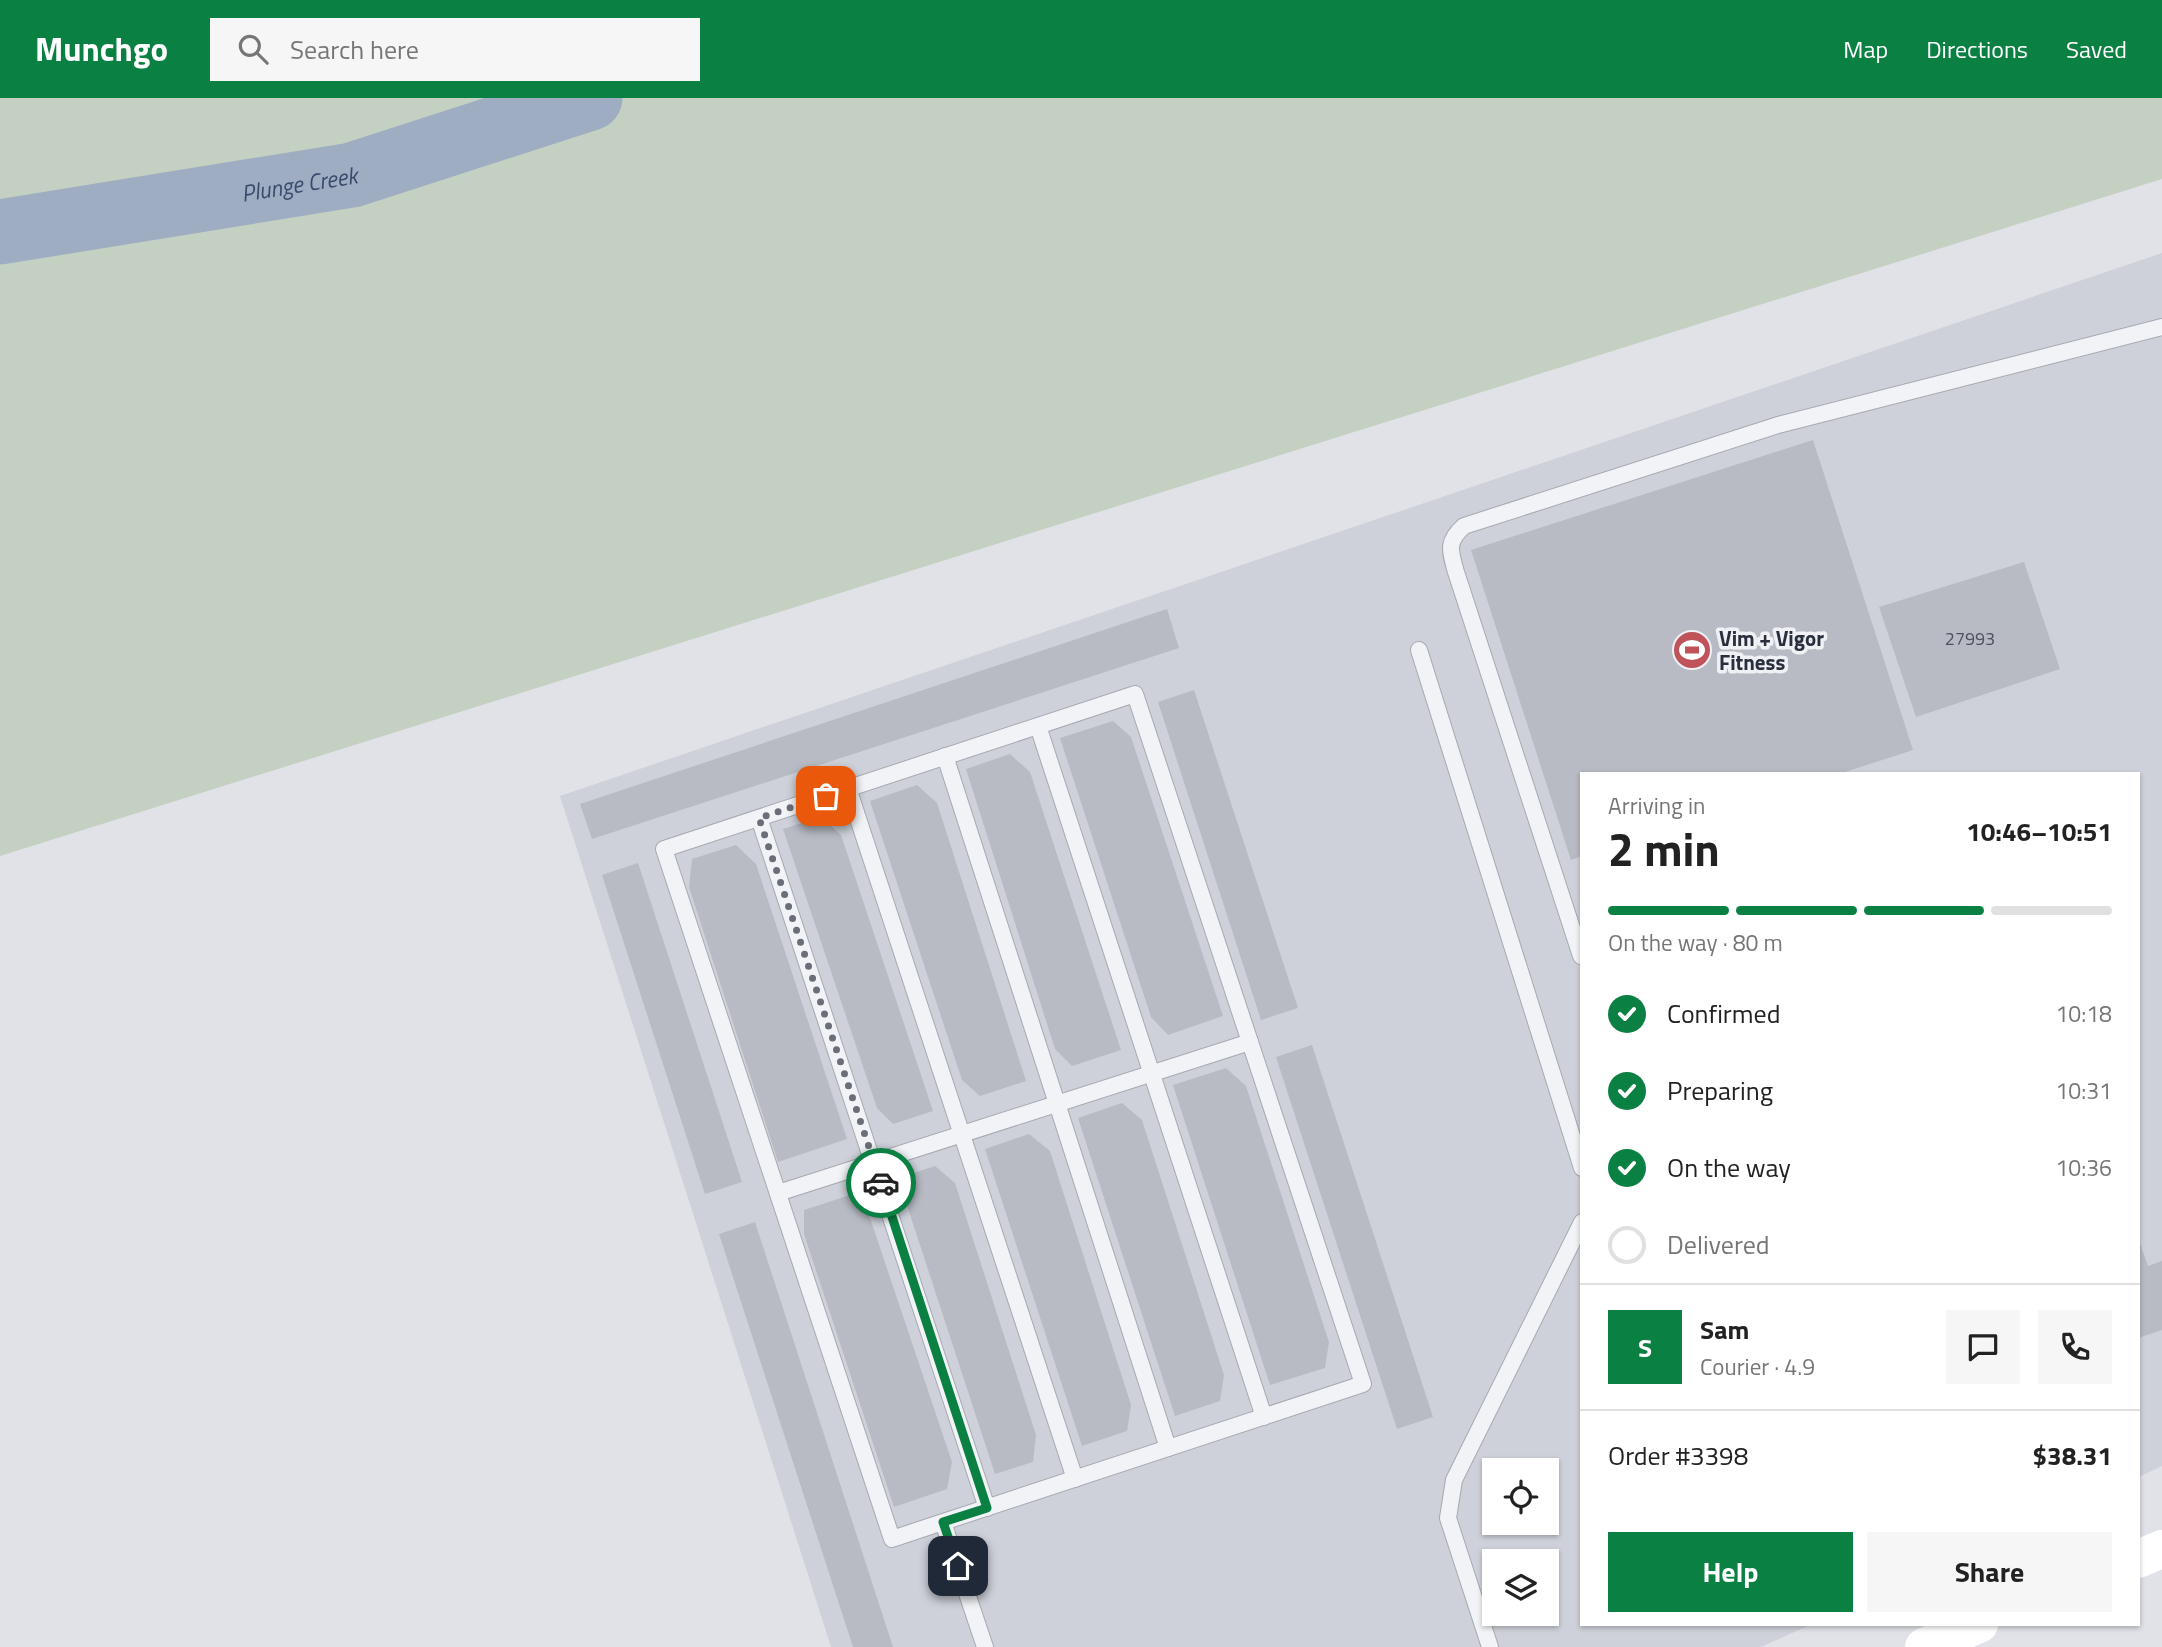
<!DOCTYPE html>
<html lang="en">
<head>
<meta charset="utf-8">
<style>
	body { margin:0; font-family:"Titillium Web",sans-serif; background:#f6f6f6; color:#222; height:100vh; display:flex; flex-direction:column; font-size:26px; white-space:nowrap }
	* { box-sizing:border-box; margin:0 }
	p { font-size:23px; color:#767676 }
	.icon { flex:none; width:38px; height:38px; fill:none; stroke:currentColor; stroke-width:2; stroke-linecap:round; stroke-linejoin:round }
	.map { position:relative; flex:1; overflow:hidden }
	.details { position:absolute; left:1580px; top:674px; width:560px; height:854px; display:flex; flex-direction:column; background:#fff; border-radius:0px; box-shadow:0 2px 5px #0004 }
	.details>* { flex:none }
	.fabs { position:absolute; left:1482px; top:1360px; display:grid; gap:14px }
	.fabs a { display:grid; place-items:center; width:77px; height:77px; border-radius:0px; background:#fff; box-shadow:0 2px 5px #0004; font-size:35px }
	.pin { position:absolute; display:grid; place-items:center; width:60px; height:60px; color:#fff; margin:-30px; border-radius:14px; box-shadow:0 4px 10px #0006 }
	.courier { position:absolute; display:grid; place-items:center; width:70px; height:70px; margin:-35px; border:5px solid #0b8043; border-radius:50%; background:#fff; color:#222; box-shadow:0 2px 9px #0007 }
	.summary em { font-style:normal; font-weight:700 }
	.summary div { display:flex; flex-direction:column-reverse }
	.summary { display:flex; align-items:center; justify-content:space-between; height:119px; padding:0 28px }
	h1 { font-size:46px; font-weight:700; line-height:52px }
	.bar { display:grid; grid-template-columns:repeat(4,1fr); gap:10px 7px; align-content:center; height:84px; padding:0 28px }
	.bar i { height:9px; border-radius:5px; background:#e0e0e0 }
	.bar .on { background:#0b8043 }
	.bar p { grid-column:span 4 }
	.line { display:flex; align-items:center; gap:18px; padding:0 28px; border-top:2px solid #e0e0e0 }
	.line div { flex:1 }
	.round { display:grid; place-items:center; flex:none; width:74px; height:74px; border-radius:0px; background:#f6f6f6 }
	ol { padding:0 28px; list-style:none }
	li { display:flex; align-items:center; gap:21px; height:77px }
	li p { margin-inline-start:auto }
	li .icon { padding:7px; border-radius:50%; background:#0b8043; color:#fff; stroke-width:4 }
	li:last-child { color:#767676 }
	li i { width:38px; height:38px; border:4px solid #e0e0e0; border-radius:50% }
	.action { display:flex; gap:14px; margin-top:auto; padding:14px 28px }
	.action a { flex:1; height:80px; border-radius:0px; background:#0b8043; color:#fff; font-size:28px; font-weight:700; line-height:80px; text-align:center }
	.action a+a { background:#f6f6f6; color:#222 }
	header { display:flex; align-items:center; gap:42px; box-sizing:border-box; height:98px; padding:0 35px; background:#0b8043; color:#fff }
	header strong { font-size:33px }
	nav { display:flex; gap:38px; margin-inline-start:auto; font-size:24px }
	.search { width:490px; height:63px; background:#f6f6f6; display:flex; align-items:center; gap:18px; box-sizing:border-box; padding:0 24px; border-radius:0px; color:#767676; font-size:26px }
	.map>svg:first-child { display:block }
</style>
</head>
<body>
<header>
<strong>Munchgo</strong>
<div class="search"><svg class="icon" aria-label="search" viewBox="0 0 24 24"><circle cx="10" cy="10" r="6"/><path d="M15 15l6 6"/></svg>Search here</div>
<nav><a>Map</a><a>Directions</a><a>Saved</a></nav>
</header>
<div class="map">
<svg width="2162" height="1549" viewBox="0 0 2162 1549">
	<rect width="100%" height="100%" fill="#e0e2e7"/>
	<path fill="#ced1d9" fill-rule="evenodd" d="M 2162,155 L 2162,1368 L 2139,1379 L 2138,676 L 1582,676 L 1582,1526 L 1812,1526 L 1761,1549 L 831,1549 L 560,698 ZM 1494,1372 L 1547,1372 L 1547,1424 L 1494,1424 ZM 1494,1463 L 1547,1463 L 1547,1516 L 1494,1516 Z"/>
	<path fill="#c4d0c2" d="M 0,0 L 2162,0 L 2162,81 L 0,758 Z"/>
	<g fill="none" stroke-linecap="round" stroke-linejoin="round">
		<path stroke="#9fadc3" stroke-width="65" id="s1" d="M 0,134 L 352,77 L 590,0"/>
	</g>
	<g fill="#b8bbc3">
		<path d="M 1813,342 L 1913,652 L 1839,676 L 1582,676 L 1582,758 L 1571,762 L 1471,452 Z"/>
		<path d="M 2024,464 L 2060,571 L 1916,619 L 1879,509 Z"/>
		<path d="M 1167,511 L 1179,550 L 592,741 L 580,706 Z"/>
		<path d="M 1194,592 L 1298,910 L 1261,922 L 1158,604 Z"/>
		<path d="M 1113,623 L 1131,639 L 1223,918 L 1168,937 L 1151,919 L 1060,640 Z"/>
		<path d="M 1010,656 L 1030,674 L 1121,952 L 1072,968 L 1055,951 L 966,671 Z"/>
		<path d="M 917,687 L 937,705 L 1026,983 L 980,998 L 962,982 L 870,703 Z"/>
		<path d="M 821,719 L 841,737 L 933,1013 L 893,1026 L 877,1010 L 783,731 Z"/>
		<path d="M 736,747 L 756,766 L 847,1041 L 778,1064 L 689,789 L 692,761 Z"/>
		<path d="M 638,765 L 742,1084 L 705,1096 L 602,777 Z"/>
		<path d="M 1312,947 L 1433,1319 L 1397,1331 L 1276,959 Z"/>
		<path d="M 1226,970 L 1246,988 L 1329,1244 L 1325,1270 L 1270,1287 L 1173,987 Z"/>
		<path d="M 1122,1005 L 1142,1022 L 1224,1277 L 1220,1303 L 1175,1318 L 1078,1020 Z"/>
		<path d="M 1029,1036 L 1050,1053 L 1131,1307 L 1127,1333 L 1082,1348 L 985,1051 Z"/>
		<path d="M 935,1068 L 955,1085 L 1036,1337 L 1033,1364 L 995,1376 L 898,1080 Z"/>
		<path d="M 850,1097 L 868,1114 L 952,1364 L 947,1391 L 894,1409 L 804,1136 L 804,1112 Z"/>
		<path d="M 755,1124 L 893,1549 L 853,1549 L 719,1136 Z"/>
		<path d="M 2138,1140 L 2148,1168 L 2162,1163 L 2162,1232 L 2138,1240 Z"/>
	</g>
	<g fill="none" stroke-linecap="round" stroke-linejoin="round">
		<defs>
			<g id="service">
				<path d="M 1419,552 L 1582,1070"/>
				<path d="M 1038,628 L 1264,1319"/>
				<path d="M 945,658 L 1168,1350"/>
				<path d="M 848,690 L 1075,1381"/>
				<path d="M 759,720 L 987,1410"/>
				<path d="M 1581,858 L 1456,474 C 1450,453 1446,444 1464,428 L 1778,327 L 2162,229"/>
				<path d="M 778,1095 L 1250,944"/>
				<path d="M 943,1424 L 1363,1286 L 1135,596 L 664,751 L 892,1441 L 943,1424 L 985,1549"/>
				<path d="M 1490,1549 L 1448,1420 L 1454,1382 L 1582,1124"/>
			</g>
		</defs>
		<use href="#service" stroke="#a6a9b1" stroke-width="18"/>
		<use href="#service" stroke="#f2f3f6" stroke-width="16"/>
		<g stroke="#fff" stroke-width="38">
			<path d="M 2138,1461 L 2162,1451"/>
			<path d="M 1924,1549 L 1979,1526"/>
		</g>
	</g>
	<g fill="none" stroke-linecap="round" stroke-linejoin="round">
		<path stroke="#6a6e78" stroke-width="7" stroke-dasharray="0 12.6" d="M 826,698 L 759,720 L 881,1085"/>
		<path stroke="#0b8043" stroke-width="9" d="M 881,1085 L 987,1410 L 943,1424 L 958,1468"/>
	</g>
	<defs>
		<symbol id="stadium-disc" viewBox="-11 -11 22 22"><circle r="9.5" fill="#bf5359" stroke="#eff1f5"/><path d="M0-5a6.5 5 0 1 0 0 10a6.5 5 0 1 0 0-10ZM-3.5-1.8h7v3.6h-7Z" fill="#fff"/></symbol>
	</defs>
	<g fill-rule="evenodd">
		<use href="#stadium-disc" x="1670" y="530" width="44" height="44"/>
	</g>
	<g text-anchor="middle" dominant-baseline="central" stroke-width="7" stroke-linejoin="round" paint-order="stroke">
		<g font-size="18" fill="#4e525e">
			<text x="1970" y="540">27993</text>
		</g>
		<g font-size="21" font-weight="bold" fill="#2a2f3d" stroke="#eff1f5" text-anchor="start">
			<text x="1719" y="540">Vim + Vigor<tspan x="1719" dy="24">Fitness</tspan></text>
		</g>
		<g font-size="23" font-style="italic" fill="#394b6c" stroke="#eff1f5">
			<text stroke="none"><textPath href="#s1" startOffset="303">Plunge Creek</textPath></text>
		</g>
	</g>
</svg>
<div class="fabs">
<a><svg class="icon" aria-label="locate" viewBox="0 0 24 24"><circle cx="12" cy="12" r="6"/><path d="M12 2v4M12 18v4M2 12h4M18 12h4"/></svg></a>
<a><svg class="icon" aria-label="layers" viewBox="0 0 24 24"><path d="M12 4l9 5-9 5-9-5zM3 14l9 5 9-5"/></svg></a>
</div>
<div class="pin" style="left:826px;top:698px;background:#ea580c"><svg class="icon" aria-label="bag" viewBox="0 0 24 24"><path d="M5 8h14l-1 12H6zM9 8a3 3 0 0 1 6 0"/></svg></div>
<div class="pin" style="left:958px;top:1468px;background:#1f2937"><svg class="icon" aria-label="home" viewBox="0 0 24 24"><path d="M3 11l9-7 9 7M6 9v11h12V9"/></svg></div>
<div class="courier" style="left:881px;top:1085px"><svg class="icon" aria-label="car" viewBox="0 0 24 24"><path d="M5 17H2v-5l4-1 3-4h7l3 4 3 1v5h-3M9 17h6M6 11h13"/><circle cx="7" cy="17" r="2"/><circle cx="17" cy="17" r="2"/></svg></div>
<section class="details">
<div class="summary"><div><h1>2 min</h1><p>Arriving in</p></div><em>10:46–10:51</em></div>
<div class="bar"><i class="on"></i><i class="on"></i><i class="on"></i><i></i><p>On the way · 80 m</p></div>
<ol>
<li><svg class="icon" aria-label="check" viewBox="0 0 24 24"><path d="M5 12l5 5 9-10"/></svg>Confirmed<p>10:18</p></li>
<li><svg class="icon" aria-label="check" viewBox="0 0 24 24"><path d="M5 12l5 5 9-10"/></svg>Preparing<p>10:31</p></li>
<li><svg class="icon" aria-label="check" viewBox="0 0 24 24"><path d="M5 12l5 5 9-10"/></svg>On the way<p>10:36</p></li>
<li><i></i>Delivered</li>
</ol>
<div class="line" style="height:126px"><b class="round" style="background:#0b8043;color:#fff">S</b><div><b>Sam</b><p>Courier · 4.9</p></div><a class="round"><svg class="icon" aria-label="chat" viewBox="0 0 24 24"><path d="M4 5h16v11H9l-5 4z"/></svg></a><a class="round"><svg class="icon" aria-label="phone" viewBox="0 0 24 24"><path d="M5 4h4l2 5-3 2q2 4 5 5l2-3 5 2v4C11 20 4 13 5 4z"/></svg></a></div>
<div class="line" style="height:91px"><div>Order #3398</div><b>$38.31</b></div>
<div class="action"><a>Help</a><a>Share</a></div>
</section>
</div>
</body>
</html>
